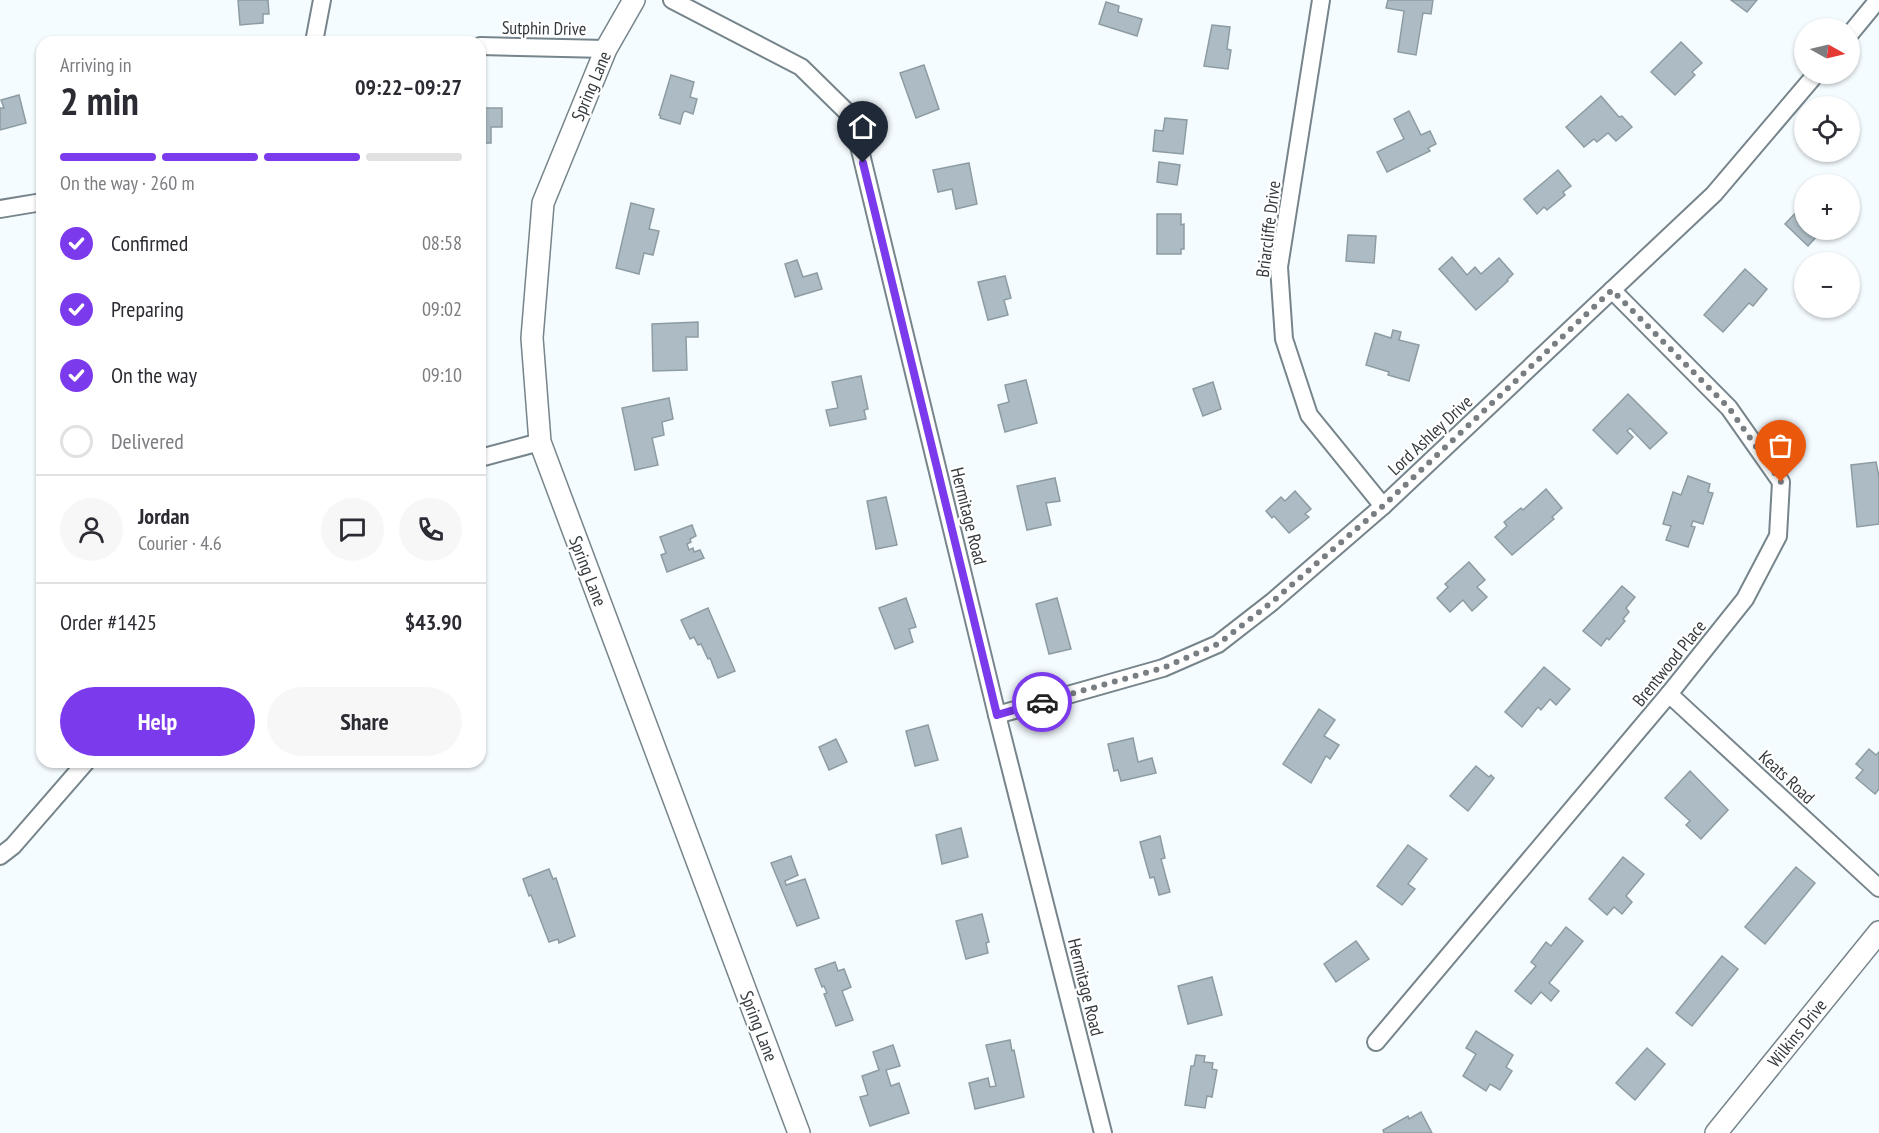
<!DOCTYPE html>
<html lang="en">
<head>
<meta charset="utf-8">
<style>
	body { margin:0; font-family:"PT Sans Narrow",sans-serif; background:#f7f7f7; color:#2b2b33; height:100vh; display:flex; flex-direction:column; font-size:22px; white-space:nowrap }
	* { box-sizing:border-box; margin:0 }
	p { font-size:20px; color:#7c7c81 }
	.icon { flex:none; width:33px; height:33px; fill:none; stroke:currentColor; stroke-width:2; stroke-linecap:round; stroke-linejoin:round }
	.map { position:relative; flex:1; overflow:hidden }
	.sheet { position:absolute; left:36px; top:36px; width:450px; height:732px; display:flex; flex-direction:column; background:#fff; border-radius:18px; box-shadow:0 2px 4px #0004 }
	.sheet>* { flex:none }
	.needle { width:39px; rotate:98deg }
	.fabs { position:absolute; left:1794px; top:18px; display:grid; gap:12px }
	.fabs a { display:grid; place-items:center; width:66px; height:66px; border-radius:50%; background:#fff; box-shadow:0 2px 4px #0004; font-size:30px }
	.pin { position:absolute; display:grid; place-items:center; width:51px; height:51px; color:#fff; margin:-62px -26px; border-radius:50% 50% 50% 0; rotate:-45deg; box-shadow:0 0 6px #0007 }
	.pin .icon { rotate:45deg }
	.courier { position:absolute; display:grid; place-items:center; width:60px; height:60px; margin:-30px; border:4px solid #7c3aed; border-radius:50%; background:#fff; color:#222; box-shadow:0 2px 8px #0007 }
	.headline em { font-style:normal; font-weight:600 }
	.headline div { display:flex; flex-direction:column-reverse }
	.headline { display:flex; align-items:center; justify-content:space-between; height:102px; padding:0 24px }
	h1 { font-size:39px; font-weight:600; line-height:45px }
	.bar { display:grid; grid-template-columns:repeat(4,1fr); gap:9px 6px; align-content:center; height:72px; padding:0 24px }
	.bar i { height:8px; border-radius:4px; background:#e1e1e2 }
	.bar .on { background:#7c3aed }
	.bar p { grid-column:span 4 }
	.line { display:flex; align-items:center; gap:15px; padding:0 24px; border-top:2px solid #e1e1e2 }
	.line div { flex:1 }
	.round { display:grid; place-items:center; flex:none; width:63px; height:63px; border-radius:32px; background:#f7f7f7 }
	ol { padding:0 24px; list-style:none }
	li { display:flex; align-items:center; gap:18px; height:66px }
	li p { margin-inline-start:auto }
	li .icon { padding:6px; border-radius:50%; background:#7c3aed; color:#fff; stroke-width:4 }
	li:last-child { color:#7c7c81 }
	li i { width:33px; height:33px; border:3px solid #e1e1e2; border-radius:50% }
	.primary-button { display:flex; gap:12px; margin-top:auto; padding:12px 24px }
	.primary-button a { flex:1; height:69px; border-radius:36px; background:#7c3aed; color:#fff; font-size:24px; font-weight:600; line-height:69px; text-align:center }
	.primary-button a+a { background:#f7f7f7; color:#2b2b33 }
	.map>svg:first-child { display:block }
</style>
</head>
<body>
<div class="map">
<svg width="1879" height="1133" viewBox="0 0 1879 1133">
	<rect width="100%" height="100%" fill="#f5fcff"/>
	<g fill="#adbcc4" stroke="#8d9ca3" stroke-width="1.5">
		<path d="M 238,0 L 268,0 L 269,14 L 263,14 L 263,23 L 240,25 Z"/>
		<path d="M 1388,0 L 1433,0 L 1431,14 L 1423,13 L 1416,55 L 1398,52 L 1404,11 L 1386,8 Z"/>
		<path d="M 1731,0 L 1757,0 L 1747,12 Z"/>
		<path d="M 1106,2 L 1119,6 L 1118,12 L 1142,19 L 1137,36 L 1099,24 Z"/>
		<path d="M 1212,25 L 1230,27 L 1227,49 L 1231,50 L 1228,69 L 1204,66 Z"/>
		<path d="M 1681,42 L 1702,63 L 1692,72 L 1695,75 L 1675,95 L 1651,72 Z"/>
		<path d="M 924,65 L 939,109 L 916,118 L 900,73 Z"/>
		<path d="M 671,75 L 694,82 L 690,97 L 697,99 L 693,114 L 685,111 L 683,113 L 680,124 L 660,118 L 661,116 L 659,115 Z"/>
		<path d="M 19,95 L 26,123 L 0,130 L 0,108 L 4,108 L 1,100 Z"/>
		<path d="M 1601,96 L 1619,117 L 1622,116 L 1632,127 L 1616,141 L 1608,133 L 1597,142 L 1594,139 L 1584,147 L 1566,127 Z"/>
		<path d="M 480,108 L 502,108 L 502,127 L 491,127 L 491,143 L 480,143 Z"/>
		<path d="M 1409,111 L 1421,135 L 1430,131 L 1436,144 L 1428,148 L 1430,151 L 1387,172 L 1377,152 L 1404,139 L 1394,119 Z"/>
		<path d="M 1165,118 L 1187,120 L 1183,154 L 1153,151 L 1155,130 L 1163,131 Z"/>
		<path d="M 1159,162 L 1180,165 L 1177,185 L 1157,182 Z"/>
		<path d="M 969,163 L 977,204 L 956,209 L 952,189 L 938,192 L 933,170 Z"/>
		<path d="M 1558,170 L 1571,186 L 1563,192 L 1565,195 L 1547,210 L 1544,207 L 1537,214 L 1524,199 Z"/>
		<path d="M 480,185 L 484,186 L 480,206 Z"/>
		<path d="M 631,203 L 654,209 L 649,229 L 659,231 L 653,255 L 644,253 L 639,274 L 616,268 Z"/>
		<path d="M 1804,204 L 1804,230 L 1810,230 L 1817,236 L 1808,246 L 1785,224 Z"/>
		<path d="M 1157,214 L 1181,214 L 1181,225 L 1184,224 L 1184,249 L 1181,249 L 1181,254 L 1157,254 Z"/>
		<path d="M 1348,235 L 1376,236 L 1374,263 L 1346,261 Z"/>
		<path d="M 1452,257 L 1467,275 L 1475,267 L 1481,274 L 1499,258 L 1513,274 L 1507,280 L 1508,281 L 1476,310 L 1439,269 Z"/>
		<path d="M 797,260 L 803,277 L 817,273 L 822,289 L 795,297 L 785,264 Z"/>
		<path d="M 1745,269 L 1767,289 L 1753,306 L 1749,303 L 1723,332 L 1704,315 Z"/>
		<path d="M 1005,276 L 1011,298 L 1004,300 L 1008,315 L 988,320 L 978,282 Z"/>
		<path d="M 698,322 L 698,337 L 686,337 L 687,370 L 653,371 L 652,324 Z"/>
		<path d="M 1393,330 L 1401,332 L 1399,340 L 1419,345 L 1409,381 L 1388,375 L 1389,372 L 1366,365 L 1375,333 L 1391,338 Z"/>
		<path d="M 861,376 L 868,409 L 864,410 L 866,419 L 830,426 L 826,410 L 838,408 L 832,382 Z"/>
		<path d="M 1026,380 L 1037,423 L 1005,432 L 998,405 L 1009,402 L 1005,385 Z"/>
		<path d="M 1213,382 L 1221,409 L 1203,416 L 1193,389 Z"/>
		<path d="M 1628,394 L 1667,433 L 1650,449 L 1630,428 L 1627,431 L 1633,437 L 1617,454 L 1593,430 Z"/>
		<path d="M 669,398 L 673,419 L 662,422 L 664,435 L 652,438 L 658,465 L 635,470 L 622,408 Z"/>
		<path d="M 1876,462 L 1879,477 L 1879,524 L 1857,527 L 1851,465 Z"/>
		<path d="M 1688,476 L 1710,484 L 1708,492 L 1713,493 L 1703,524 L 1693,521 L 1691,526 L 1695,527 L 1688,547 L 1666,540 L 1671,526 L 1663,524 L 1673,492 L 1681,495 Z"/>
		<path d="M 1055,478 L 1060,501 L 1046,503 L 1051,525 L 1027,530 L 1017,486 Z"/>
		<path d="M 1546,489 L 1562,508 L 1552,517 L 1554,519 L 1512,555 L 1495,537 L 1507,526 L 1504,522 L 1521,508 L 1523,510 Z"/>
		<path d="M 1295,491 L 1311,509 L 1305,514 L 1309,517 L 1289,533 L 1274,516 L 1272,518 L 1266,511 L 1281,497 L 1285,501 Z"/>
		<path d="M 886,497 L 897,545 L 876,549 L 867,501 Z"/>
		<path d="M 692,525 L 696,536 L 690,539 L 691,542 L 687,544 L 689,550 L 693,548 L 694,552 L 700,550 L 704,558 L 667,572 L 661,555 L 666,553 L 660,537 Z"/>
		<path d="M 1469,562 L 1485,580 L 1477,587 L 1487,597 L 1472,611 L 1463,600 L 1450,612 L 1437,598 L 1448,587 L 1445,584 Z"/>
		<path d="M 1622,586 L 1635,597 L 1626,608 L 1629,612 L 1623,619 L 1625,621 L 1609,640 L 1607,638 L 1601,646 L 1583,631 Z"/>
		<path d="M 906,598 L 916,627 L 909,629 L 913,642 L 895,649 L 879,608 Z"/>
		<path d="M 1057,598 L 1071,649 L 1049,654 L 1036,604 Z"/>
		<path d="M 708,608 L 735,671 L 718,678 L 710,658 L 708,659 L 701,644 L 698,645 L 694,637 L 690,639 L 681,620 Z"/>
		<path d="M 1544,667 L 1570,689 L 1556,705 L 1550,699 L 1541,710 L 1538,707 L 1522,727 L 1505,712 Z"/>
		<path d="M 1319,709 L 1335,720 L 1324,736 L 1339,745 L 1330,759 L 1326,756 L 1311,783 L 1283,764 Z"/>
		<path d="M 928,725 L 938,760 L 915,766 L 906,731 Z"/>
		<path d="M 1133,738 L 1138,762 L 1152,758 L 1156,773 L 1121,781 L 1118,770 L 1114,771 L 1108,744 Z"/>
		<path d="M 836,739 L 847,762 L 829,770 L 819,747 Z"/>
		<path d="M 1869,749 L 1876,755 L 1879,752 L 1879,789 L 1875,794 L 1856,778 L 1863,770 L 1856,764 Z"/>
		<path d="M 1476,766 L 1489,777 L 1491,775 L 1494,778 L 1468,811 L 1450,796 Z"/>
		<path d="M 1690,771 L 1728,810 L 1701,839 L 1686,825 L 1690,821 L 1665,798 Z"/>
		<path d="M 961,828 L 968,857 L 942,864 L 936,835 Z"/>
		<path d="M 1160,836 L 1165,858 L 1161,859 L 1170,892 L 1159,895 L 1154,877 L 1150,878 L 1140,842 Z"/>
		<path d="M 1408,845 L 1427,859 L 1408,884 L 1415,889 L 1402,905 L 1377,886 Z"/>
		<path d="M 791,856 L 798,875 L 785,881 L 786,885 L 805,879 L 819,918 L 797,926 L 771,863 Z"/>
		<path d="M 1623,857 L 1644,874 L 1626,896 L 1632,902 L 1622,914 L 1614,907 L 1607,915 L 1589,899 Z"/>
		<path d="M 1796,867 L 1815,883 L 1765,944 L 1745,927 Z"/>
		<path d="M 549,869 L 553,879 L 556,878 L 575,936 L 559,943 L 558,939 L 549,942 L 531,895 L 529,896 L 523,879 Z"/>
		<path d="M 982,914 L 989,942 L 986,943 L 988,953 L 966,959 L 956,921 Z"/>
		<path d="M 1566,927 L 1583,941 L 1549,983 L 1559,991 L 1551,1001 L 1541,992 L 1531,1004 L 1515,991 L 1536,966 L 1531,962 L 1546,942 L 1551,946 Z"/>
		<path d="M 1356,941 L 1369,959 L 1336,982 L 1324,964 Z"/>
		<path d="M 1722,956 L 1738,969 L 1692,1026 L 1676,1013 Z"/>
		<path d="M 835,962 L 838,971 L 844,969 L 851,987 L 842,991 L 853,1020 L 836,1026 L 824,994 L 827,993 L 824,986 L 822,987 L 815,969 Z"/>
		<path d="M 1212,977 L 1222,1015 L 1188,1024 L 1178,986 Z"/>
		<path d="M 1476,1031 L 1513,1055 L 1506,1067 L 1512,1071 L 1500,1090 L 1490,1084 L 1486,1091 L 1463,1076 L 1476,1054 L 1466,1048 Z"/>
		<path d="M 1010,1040 L 1012,1051 L 1014,1050 L 1024,1097 L 975,1109 L 969,1083 L 988,1078 L 990,1087 L 996,1086 L 986,1045 Z"/>
		<path d="M 893,1045 L 900,1066 L 886,1070 L 891,1086 L 899,1083 L 909,1113 L 870,1126 L 860,1097 L 868,1095 L 862,1076 L 879,1070 L 873,1052 Z"/>
		<path d="M 1647,1048 L 1665,1064 L 1635,1100 L 1616,1083 Z"/>
		<path d="M 1196,1055 L 1205,1056 L 1204,1062 L 1213,1063 L 1212,1069 L 1217,1070 L 1212,1097 L 1207,1096 L 1205,1108 L 1185,1105 L 1191,1066 L 1194,1066 Z"/>
		<path d="M 1421,1112 L 1432,1133 L 1384,1133 L 1383,1130 L 1408,1116 L 1409,1119 Z"/>
	</g>
	<g fill="none" stroke-linecap="round" stroke-linejoin="round">
		<defs>
			<g id="minor">
				<path d="M 672,0 L 801,67 L 852,117 L 997,715 L 1103,1133"/>
				<path d="M 1321,0 L 1279,267 L 1284,339 L 1309,415 L 1383,506"/>
				<path d="M 1850,34 L 1878,0"/>
				<path d="M 314,42 L 322,0"/>
				<path d="M 480,46 L 606,49"/>
				<path d="M 0,209 L 42,202"/>
				<path d="M 480,458 L 540,442"/>
				<path d="M 1669,694 L 1879,888"/>
				<path d="M 997,715 L 1163,668 L 1218,644 L 1272,602 L 1383,506 L 1714,194 L 1816,74"/>
				<path d="M 0,856 L 13,846 L 86,762"/>
				<path d="M 1376,1042 L 1669,694 L 1745,599 L 1778,536 L 1781,482 L 1729,408 L 1612,290"/>
			</g>
			<g id="tertiary">
				<path d="M 634,0 L 606,49 L 543,203 L 532,338 L 540,442 L 799,1133"/>
				<path d="M 1716,1133 L 1879,932"/>
			</g>
		</defs>
		<use href="#minor" stroke="#76848b" stroke-width="20"/>
		<use href="#tertiary" stroke="#76848b" stroke-width="24"/>
		<use href="#minor" stroke="#fff" stroke-width="16"/>
		<use href="#tertiary" stroke="#fff" stroke-width="21"/>
	</g>
	<g fill="none" stroke-linecap="round" stroke-linejoin="round">
		<path stroke="#787e81" stroke-width="6" stroke-dasharray="0 10.8" d="M 1042,702 L 1163,668 L 1218,644 L 1272,602 L 1383,506 L 1612,290 L 1729,408 L 1781,482"/>
		<path stroke="#7c3aed" stroke-width="8" d="M 863,163 L 997,715 L 1042,702"/>
	</g>
	<g text-anchor="middle" dominant-baseline="central" stroke-width="4.5" stroke-linejoin="round" paint-order="stroke">
		<g font-size="18" fill="#343a3d" stroke="#fff">
			<text transform="translate(544 28) rotate(1)">Sutphin Drive</text>
			<text transform="translate(591 86) rotate(-67)">Spring Lane</text>
			<text transform="translate(1268 229) rotate(-83)">Briarcliffe Drive</text>
			<text transform="translate(1430 435) rotate(-43)">Lord Ashley Drive</text>
			<text transform="translate(969 516) rotate(76)">Hermitage Road</text>
			<text transform="translate(588 571) rotate(69)">Spring Lane</text>
			<text transform="translate(1669 663) rotate(-51)">Brentwood Place</text>
			<text transform="translate(1787 777) rotate(43)">Keats Road</text>
			<text transform="translate(1086 987) rotate(76)">Hermitage Road</text>
			<text transform="translate(759 1026) rotate(69)">Spring Lane</text>
			<text transform="translate(1797 1033) rotate(-51)">Wilkins Drive</text>
		</g>
	</g>
</svg>
<div class="fabs">
<a><svg class="needle" viewBox="-14 -14 28 28"><path d="M0-13l5 13h-10z" fill="#e53935"/><path d="M0 13l5-13h-10z" fill="#7c7c81"/></svg></a>
<a><svg class="icon" aria-label="locate" viewBox="0 0 24 24"><circle cx="12" cy="12" r="6"/><path d="M12 2v4M12 18v4M2 12h4M18 12h4"/></svg></a>
<a>+</a>
<a>−</a>
</div>
<div class="pin" style="left:1781px;top:482px;background:#ea580c"><svg class="icon" aria-label="bag" viewBox="0 0 24 24"><path d="M5 8h14l-1 12H6zM9 8a3 3 0 0 1 6 0"/></svg></div>
<div class="pin" style="left:863px;top:163px;background:#1f2937"><svg class="icon" aria-label="home" viewBox="0 0 24 24"><path d="M3 11l9-7 9 7M6 9v11h12V9"/></svg></div>
<div class="courier" style="left:1042px;top:702px"><svg class="icon" aria-label="car" viewBox="0 0 24 24"><path d="M5 17H2v-5l4-1 3-4h7l3 4 3 1v5h-3M9 17h6M6 11h13"/><circle cx="7" cy="17" r="2"/><circle cx="17" cy="17" r="2"/></svg></div>
<section class="sheet">
<div class="headline"><div><h1>2 min</h1><p>Arriving in</p></div><em>09:22–09:27</em></div>
<div class="bar"><i class="on"></i><i class="on"></i><i class="on"></i><i></i><p>On the way · 260 m</p></div>
<ol>
<li><svg class="icon" aria-label="check" viewBox="0 0 24 24"><path d="M5 12l5 5 9-10"/></svg>Confirmed<p>08:58</p></li>
<li><svg class="icon" aria-label="check" viewBox="0 0 24 24"><path d="M5 12l5 5 9-10"/></svg>Preparing<p>09:02</p></li>
<li><svg class="icon" aria-label="check" viewBox="0 0 24 24"><path d="M5 12l5 5 9-10"/></svg>On the way<p>09:10</p></li>
<li><i></i>Delivered</li>
</ol>
<div class="line" style="height:108px"><a class="round"><svg class="icon" aria-label="person" viewBox="0 0 24 24"><circle cx="12" cy="8" r="4"/><path d="M4 21q1-7 8-7t8 7"/></svg></a><div><b>Jordan</b><p>Courier · 4.6</p></div><a class="round"><svg class="icon" aria-label="chat" viewBox="0 0 24 24"><path d="M4 5h16v11H9l-5 4z"/></svg></a><a class="round"><svg class="icon" aria-label="phone" viewBox="0 0 24 24"><path d="M5 4h4l2 5-3 2q2 4 5 5l2-3 5 2v4C11 20 4 13 5 4z"/></svg></a></div>
<div class="line" style="height:78px"><div>Order #1425</div><b>$43.90</b></div>
<div class="primary-button"><a>Help</a><a>Share</a></div>
</section>
</div>
</body>
</html>
